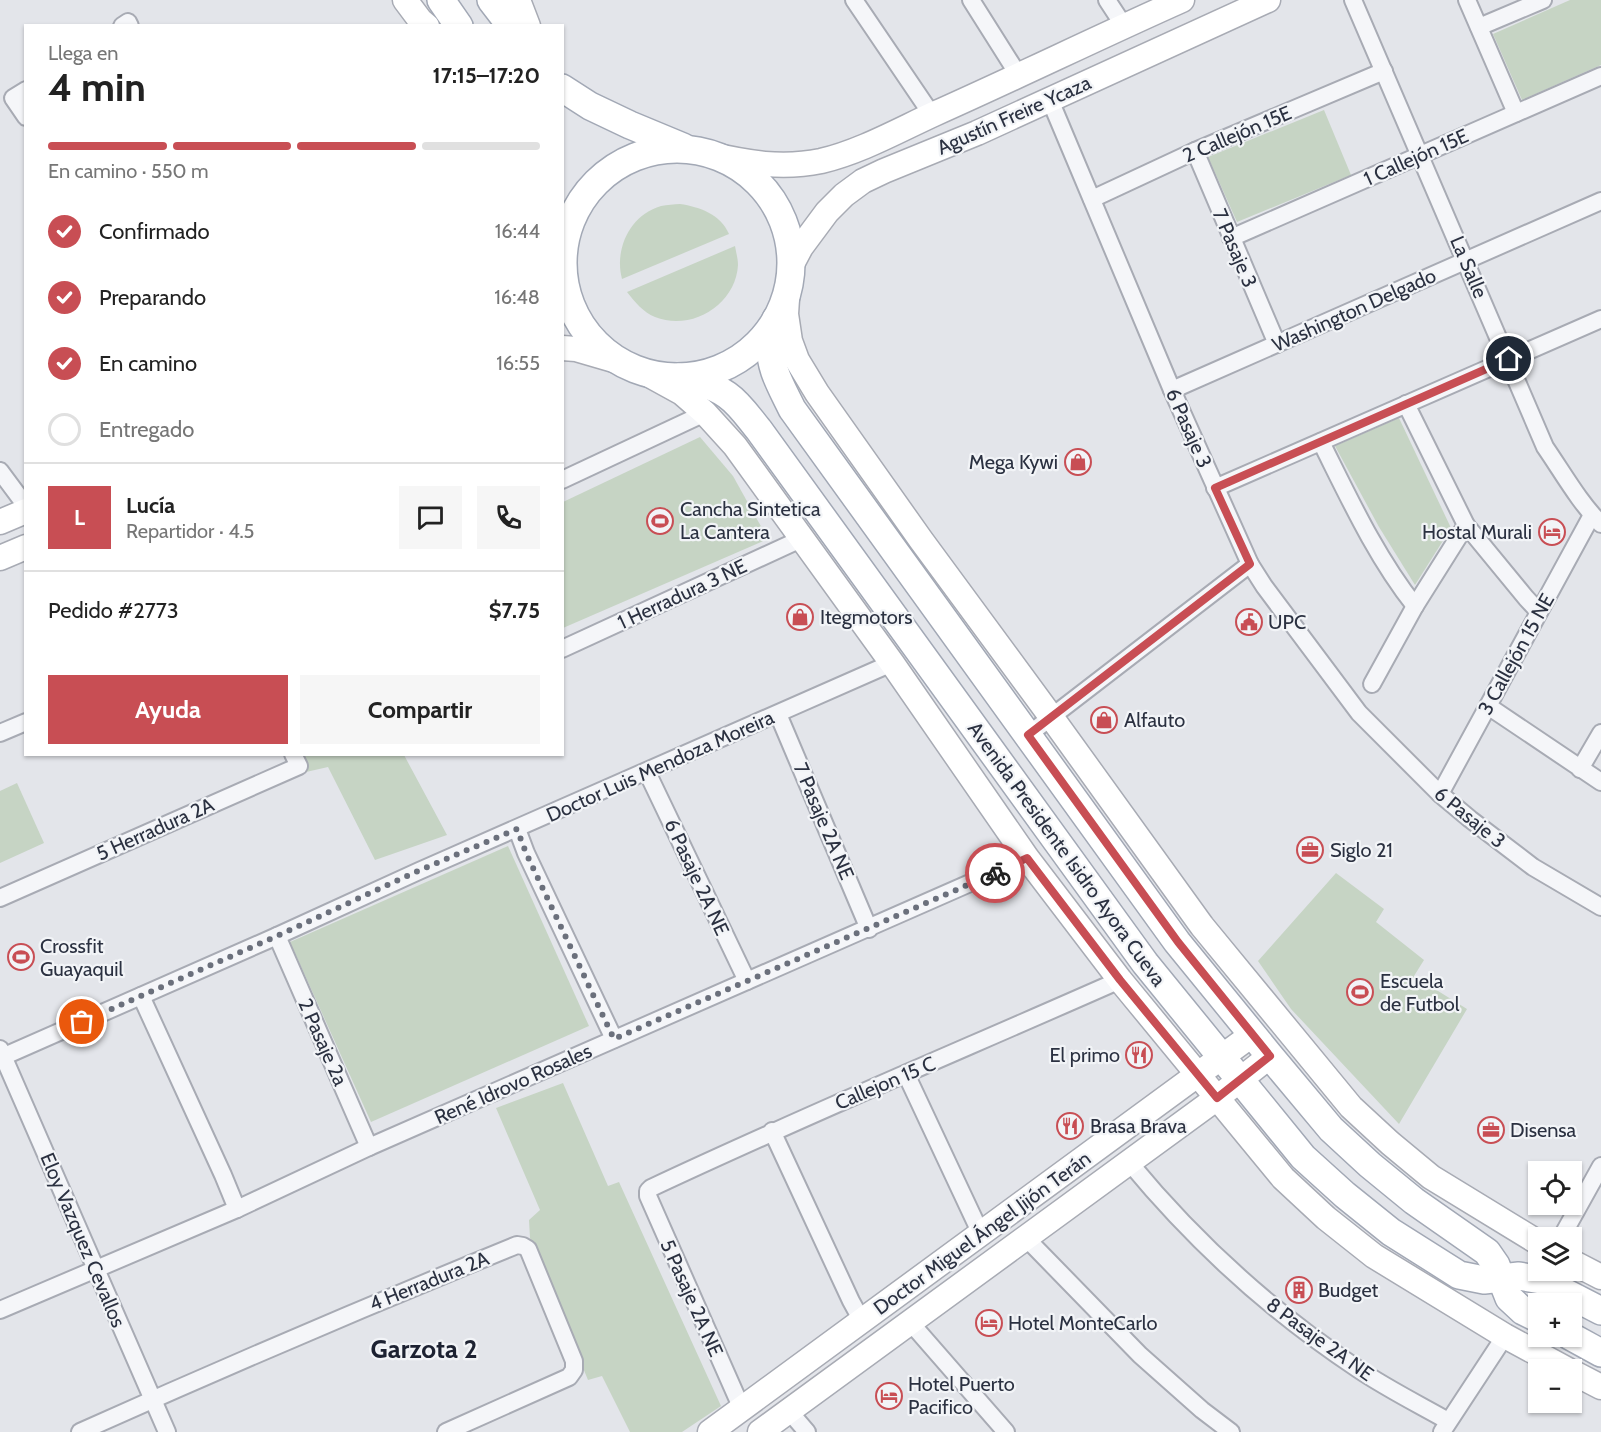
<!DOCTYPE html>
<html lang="es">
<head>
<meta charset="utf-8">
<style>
	body { margin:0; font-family:Cabin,sans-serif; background:#f6f6f6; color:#222; height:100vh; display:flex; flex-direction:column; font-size:22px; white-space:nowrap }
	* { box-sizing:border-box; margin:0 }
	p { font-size:20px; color:#767676 }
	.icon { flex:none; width:33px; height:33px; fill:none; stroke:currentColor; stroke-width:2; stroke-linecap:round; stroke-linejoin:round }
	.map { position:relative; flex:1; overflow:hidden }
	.panel { position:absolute; left:24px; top:24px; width:540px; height:732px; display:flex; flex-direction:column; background:#fff; border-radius:0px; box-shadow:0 2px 4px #0004 }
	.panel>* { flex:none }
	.buttons { position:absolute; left:1528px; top:1161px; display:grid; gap:12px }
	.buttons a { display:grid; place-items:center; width:54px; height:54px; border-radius:0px; background:#fff; box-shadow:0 2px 4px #0004; font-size:30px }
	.pin { position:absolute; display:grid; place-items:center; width:51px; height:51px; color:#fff; margin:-26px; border:3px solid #fff; border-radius:50%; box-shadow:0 2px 6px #0007 }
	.courier { position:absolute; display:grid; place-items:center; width:60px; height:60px; margin:-30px; border:4px solid #c84e54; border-radius:50%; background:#fff; color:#222; box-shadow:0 2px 8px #0007 }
	.head em { font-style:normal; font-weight:700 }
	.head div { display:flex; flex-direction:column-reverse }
	.head { display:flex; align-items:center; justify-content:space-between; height:102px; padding:0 24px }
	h1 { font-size:39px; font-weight:700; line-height:45px }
	.bar { display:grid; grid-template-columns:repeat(4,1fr); gap:9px 6px; align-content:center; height:72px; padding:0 24px }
	.bar i { height:8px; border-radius:4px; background:#e0e0e0 }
	.bar .current { background:#c84e54 }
	.bar p { grid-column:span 4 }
	.line { display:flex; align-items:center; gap:15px; padding:0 24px; border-top:2px solid #e0e0e0 }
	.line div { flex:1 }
	.round { display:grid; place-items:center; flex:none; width:63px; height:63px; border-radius:0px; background:#f6f6f6 }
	ol { padding:0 24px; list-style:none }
	li { display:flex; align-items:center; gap:18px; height:66px }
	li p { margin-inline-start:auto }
	li .icon { padding:6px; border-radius:50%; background:#c84e54; color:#fff; stroke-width:4 }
	li:last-child { color:#767676 }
	li i { width:33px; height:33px; border:3px solid #e0e0e0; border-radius:50% }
	.cta { display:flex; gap:12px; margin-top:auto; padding:12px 24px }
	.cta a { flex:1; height:69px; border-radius:0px; background:#c84e54; color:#fff; font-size:24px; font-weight:700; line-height:69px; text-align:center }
	.cta a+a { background:#f6f6f6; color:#222 }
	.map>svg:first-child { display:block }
</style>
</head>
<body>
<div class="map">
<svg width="1601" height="1432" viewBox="0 0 1601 1432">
	<rect width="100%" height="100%" fill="#e3e5ea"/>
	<g fill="#c6d4c4">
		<path d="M 1570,0 L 1601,0 L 1601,65 L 1522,100 L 1493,34 Z"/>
		<path d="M 1324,110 L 1351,175 L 1237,222 L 1208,157 Z"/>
		<path d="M 680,204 C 700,207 720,214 729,234 L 622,279 C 614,249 630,215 661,206 C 667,205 674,204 680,204 Z"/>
		<path d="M 735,246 C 736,252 738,259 738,265 C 736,304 692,332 655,317 C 643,312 635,302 627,292 Z"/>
		<path d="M 1399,418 L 1451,528 L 1415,585 L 1379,527 L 1335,446 Z"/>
		<path d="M 700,437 L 733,476 L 768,539 L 563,628 L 563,502 Z"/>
		<path d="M 299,755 L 404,755 L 447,835 L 375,860 L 328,767 L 306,772 Z"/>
		<path d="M 17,783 L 44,843 L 0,863 L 0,791 Z"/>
		<path d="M 508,846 L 589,1026 L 371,1122 L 290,942 Z"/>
		<path d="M 1336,873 L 1384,909 L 1376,922 L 1424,960 L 1414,976 L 1467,1009 L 1399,1124 L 1291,1009 L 1258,961 Z"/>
		<path d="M 563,1083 L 608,1186 L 619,1182 L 721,1406 L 682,1432 L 630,1432 L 602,1376 L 588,1380 L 530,1238 L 529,1220 L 540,1210 L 496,1108 Z"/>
	</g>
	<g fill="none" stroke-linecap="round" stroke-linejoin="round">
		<defs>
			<g id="street">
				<path d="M 854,0 L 932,115"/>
				<path d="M 971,0 L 1019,76"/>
				<path d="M 1107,0 L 1124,26"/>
				<path d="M 1353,0 L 1545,447 C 1563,473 1579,502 1601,524"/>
				<path d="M 1467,0 L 1516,113"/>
				<path d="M 122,26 L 128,22 L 130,26"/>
				<path d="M 1479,27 L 1543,0"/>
				<path d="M 26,90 L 13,98 L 26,117"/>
				<path d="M 1050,100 L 1172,390 L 1250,564 L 1264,586 L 1359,713 L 1440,794 L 1470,819 L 1533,867 L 1601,907"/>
				<path d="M 1195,151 L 1277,344"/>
				<path d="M 1092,199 L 1195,151 L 1384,71"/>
				<path d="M 1231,238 L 1601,76"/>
				<path d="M 1172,390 L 1601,201"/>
				<path d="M 1406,404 L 1466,525 L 1526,598 L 1539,612"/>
				<path d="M 1321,442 C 1349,498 1376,557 1415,606"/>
				<path d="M 0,471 L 26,506"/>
				<path d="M 562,480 L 705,413"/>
				<path d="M 1215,488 L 1601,319"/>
				<path d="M 562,649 L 801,539"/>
				<path d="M 1372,684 L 1415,606 L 1466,525"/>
				<path d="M 1488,706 L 1601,782"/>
				<path d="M 778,714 L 869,929"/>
				<path d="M 0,733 L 26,722"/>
				<path d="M 1028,735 L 1250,564"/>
				<path d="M 1580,769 L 1601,733"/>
				<path d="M 647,772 L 747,981"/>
				<path d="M 1440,794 L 1592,515"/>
				<path d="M 517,829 L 526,853 L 614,1039"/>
				<path d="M 0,898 L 299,766 L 293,754"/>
				<path d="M 277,936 L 369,1147"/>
				<path d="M 141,996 L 223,1175 L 237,1209"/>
				<path d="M 0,1049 L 167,1432"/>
				<path d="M 0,1058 L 277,936 L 419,871 L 892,663"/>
				<path d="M 906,1074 L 981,1234"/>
				<path d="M 772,1131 L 851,1301 L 862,1321"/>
				<path d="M 1129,1162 C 1195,1242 1272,1312 1358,1369 C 1386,1388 1418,1404 1448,1421"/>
				<path d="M 1026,1238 L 1140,1355 L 1202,1410 L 1231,1432"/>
				<path d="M 1561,1238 L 1601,1166"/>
				<path d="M 0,1310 L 237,1209 L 369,1147 L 1027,858"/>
				<path d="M 910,1322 L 1006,1432"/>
				<path d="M 742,1409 L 648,1196 L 648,1191 L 651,1188 C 806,1115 964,1049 1120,980"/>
				<path d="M 789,1411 L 807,1432"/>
				<path d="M 80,1432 C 225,1367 370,1305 517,1245 L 523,1246 L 528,1249 L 574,1361 L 574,1370 L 569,1377 L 446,1432"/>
				<path d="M 1442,1432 L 1505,1336"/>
			</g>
			<g id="secondary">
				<path d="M 405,0 L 420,20 L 427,26"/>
				<path d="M 518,0 L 528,26"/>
				<path d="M 709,154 C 747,163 782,169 821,161 C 860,152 899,130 934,114 C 1017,77 1099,37 1182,0"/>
				<path d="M 562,250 L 563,249"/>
				<path d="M 791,266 L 801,247 L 827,212 L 844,195 L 863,181 L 884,171 L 977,133 L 1268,0"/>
				<path d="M 788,284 L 786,314 L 790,341 L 797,360 L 817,393 L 921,540 L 1052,718 L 1202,926 L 1351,1107 L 1390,1143 L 1431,1177 L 1539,1243"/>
				<path d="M 562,348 L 576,349 L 624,363"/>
				<path d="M 642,371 L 682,393 L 705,413 L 735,446 L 892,663 L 1027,858 L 1120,980 L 1283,1178 L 1326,1218 L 1374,1256 L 1505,1336 L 1568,1370"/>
				<path d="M 0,522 L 26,511"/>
				<path d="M 0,558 L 26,547"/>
				<path d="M 1572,1262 L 1601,1277"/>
				<path d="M 1572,1372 L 1601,1387"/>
				<path d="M 710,1432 L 1253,1034"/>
				<path d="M 760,1432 L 1217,1098 L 1270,1056"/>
			</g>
			<g id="primary">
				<path d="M 441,0 L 459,26"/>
				<path d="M 491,0 L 511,26"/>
				<path d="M 562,88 L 590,106 L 630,125 L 683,147"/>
				<circle cx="677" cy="263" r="114"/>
				<path d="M 776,319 C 774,326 771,334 771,342 C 768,366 782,388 792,409 L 1177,942 L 1270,1056 L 1331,1129 L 1370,1165 L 1414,1201 L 1487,1252 L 1496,1265 L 1509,1298 L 1523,1311 L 1539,1319"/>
				<path d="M 678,377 C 695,381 713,385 727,395 C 740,404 749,418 759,430 L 1145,963 L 1303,1157 L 1345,1195 L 1391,1232 L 1459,1275 L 1484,1280 L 1519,1276 L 1541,1280 L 1601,1311"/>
				<path d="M 1570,1336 L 1601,1353"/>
			</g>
		</defs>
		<use href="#street" stroke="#a8abb4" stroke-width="20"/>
		<use href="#secondary" stroke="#a8abb4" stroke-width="27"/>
		<use href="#primary" stroke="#a2a8b5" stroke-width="30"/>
		<use href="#street" stroke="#f5f6f9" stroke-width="16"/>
		<use href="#secondary" stroke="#fff" stroke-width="24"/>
		<use href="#primary" stroke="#fff" stroke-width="27"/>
	</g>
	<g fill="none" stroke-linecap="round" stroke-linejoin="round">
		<path stroke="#6b707c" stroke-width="6" stroke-dasharray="0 10.8" d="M 82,1022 L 277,936 L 418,871 L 517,829 L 526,853 L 614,1039 L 995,873"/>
		<path stroke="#c84e54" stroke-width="8" d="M 995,873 L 1027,858 L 1120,980 L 1217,1098 L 1270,1056 L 1178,942 L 1028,735 L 1250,564 L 1215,488 L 1509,359"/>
	</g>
	<defs>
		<symbol id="shop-ring" viewBox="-11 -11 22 22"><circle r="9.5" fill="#f2f4f7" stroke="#c84e54" stroke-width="1.5"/><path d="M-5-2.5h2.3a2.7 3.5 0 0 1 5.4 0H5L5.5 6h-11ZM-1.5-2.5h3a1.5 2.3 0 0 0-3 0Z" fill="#c84e54"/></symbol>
		<symbol id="stadium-ring" viewBox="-11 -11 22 22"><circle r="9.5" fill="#f2f4f7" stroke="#c84e54" stroke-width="1.5"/><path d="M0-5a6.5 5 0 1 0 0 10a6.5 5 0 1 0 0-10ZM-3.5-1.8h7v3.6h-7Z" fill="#c84e54"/></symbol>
		<symbol id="hotel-ring" viewBox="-11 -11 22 22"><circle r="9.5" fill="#f2f4f7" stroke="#c84e54" stroke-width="1.5"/><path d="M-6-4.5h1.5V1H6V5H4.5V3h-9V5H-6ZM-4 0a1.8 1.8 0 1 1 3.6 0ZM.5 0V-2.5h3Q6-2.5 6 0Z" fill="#c84e54"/></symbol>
		<symbol id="civic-ring" viewBox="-11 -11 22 22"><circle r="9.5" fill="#f2f4f7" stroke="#c84e54" stroke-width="1.5"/><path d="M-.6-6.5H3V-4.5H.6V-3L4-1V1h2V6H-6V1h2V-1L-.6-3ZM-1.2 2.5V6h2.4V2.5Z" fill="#c84e54"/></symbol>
		<symbol id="office-ring" viewBox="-11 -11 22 22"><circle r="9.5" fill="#f2f4f7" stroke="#c84e54" stroke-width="1.5"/><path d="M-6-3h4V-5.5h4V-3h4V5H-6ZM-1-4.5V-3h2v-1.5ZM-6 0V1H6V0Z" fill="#c84e54"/></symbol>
		<symbol id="restaurant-ring" viewBox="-11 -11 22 22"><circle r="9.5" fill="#f2f4f7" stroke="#c84e54" stroke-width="1.5"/><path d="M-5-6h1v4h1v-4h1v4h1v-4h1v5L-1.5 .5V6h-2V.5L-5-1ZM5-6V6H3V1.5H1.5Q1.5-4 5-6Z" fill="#c84e54"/></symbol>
		<symbol id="building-ring" viewBox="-11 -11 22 22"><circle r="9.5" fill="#f2f4f7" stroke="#c84e54" stroke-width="1.5"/><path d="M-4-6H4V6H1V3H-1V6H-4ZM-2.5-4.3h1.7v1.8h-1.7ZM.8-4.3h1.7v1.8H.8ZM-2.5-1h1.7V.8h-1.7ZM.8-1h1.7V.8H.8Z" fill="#c84e54"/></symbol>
	</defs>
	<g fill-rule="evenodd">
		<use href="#shop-ring" x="1063" y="447" width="30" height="30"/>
		<use href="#stadium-ring" x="645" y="506" width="30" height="30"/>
		<use href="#hotel-ring" x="1537" y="517" width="30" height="30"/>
		<use href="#shop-ring" x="785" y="602" width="30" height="30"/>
		<use href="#civic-ring" x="1234" y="607" width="30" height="30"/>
		<use href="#shop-ring" x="1089" y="705" width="30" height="30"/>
		<use href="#office-ring" x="1295" y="835" width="30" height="30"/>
		<use href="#stadium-ring" x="6" y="942" width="30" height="30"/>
		<use href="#stadium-ring" x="1345" y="977" width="30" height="30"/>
		<use href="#restaurant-ring" x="1124" y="1040" width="30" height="30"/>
		<use href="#restaurant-ring" x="1055" y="1111" width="30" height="30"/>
		<use href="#office-ring" x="1476" y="1115" width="30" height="30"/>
		<use href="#building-ring" x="1284" y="1275" width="30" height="30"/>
		<use href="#hotel-ring" x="974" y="1308" width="30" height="30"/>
		<use href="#hotel-ring" x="874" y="1381" width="30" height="30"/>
	</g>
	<g text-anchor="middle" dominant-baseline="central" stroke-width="4.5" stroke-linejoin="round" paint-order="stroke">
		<g font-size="20" fill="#2b3141" stroke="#f2f4f7">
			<text transform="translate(1014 115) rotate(-24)">Agustín Freire Ycaza</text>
			<text transform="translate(1237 134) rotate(-23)">2 Callejón 15E</text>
			<text transform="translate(1416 157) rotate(-24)">1 Callejón 15E</text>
			<text transform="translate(1235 248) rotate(67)">7 Pasaje 3</text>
			<text transform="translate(1469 267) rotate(67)">La Salle</text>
			<text transform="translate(1354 310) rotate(-24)">Washington Delgado</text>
			<text transform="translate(1189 428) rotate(66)">6 Pasaje 3</text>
			<text transform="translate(682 594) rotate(-25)">1 Herradura 3 NE</text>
			<text transform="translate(1516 654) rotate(-61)">3 Callejón 15 NE</text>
			<text transform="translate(660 766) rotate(-24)">Doctor Luis Mendoza Moreira</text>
			<text transform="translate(1470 817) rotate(39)">6 Pasaje 3</text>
			<text transform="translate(824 821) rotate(67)">7 Pasaje 2A NE</text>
			<text transform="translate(155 829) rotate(-24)">5 Herradura 2A</text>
			<text transform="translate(1067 854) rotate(54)">Avenida Presidente Isidro Ayora Cueva</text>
			<text transform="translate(697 877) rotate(65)">6 Pasaje 2A NE</text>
			<text transform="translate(323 1042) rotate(66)">2 Pasaje 2a</text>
			<text transform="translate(885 1083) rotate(-23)">Callejon 15 C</text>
			<text transform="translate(513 1084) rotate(-24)">René Idrovo Rosales</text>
			<text transform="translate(982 1233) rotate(-36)">Doctor Miguel Ángel Jijón Terán</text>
			<text transform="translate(83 1240) rotate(67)">Eloy Vazquez Cevallos</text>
			<text transform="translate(429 1281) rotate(-22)">4 Herradura 2A</text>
			<text transform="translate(692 1298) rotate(66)">5 Pasaje 2A NE</text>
			<text transform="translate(1320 1339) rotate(36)">8 Pasaje 2A NE</text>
		</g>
		<g font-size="20" fill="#2b3141" stroke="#f2f4f7" text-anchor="start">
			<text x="1058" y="462" text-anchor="end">Mega Kywi</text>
			<text x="680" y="509">Cancha Sintetica<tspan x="680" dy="23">La Cantera</tspan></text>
			<text x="1532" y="532" text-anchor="end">Hostal Murali</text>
			<text x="820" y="617">Itegmotors</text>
			<text x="1268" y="622">UPC</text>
			<text x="1124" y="720">Alfauto</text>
			<text x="1330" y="850">Siglo 21</text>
			<text x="40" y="946">Crossfit<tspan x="40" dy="23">Guayaquil</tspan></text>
			<text x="1380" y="981">Escuela<tspan x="1380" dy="23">de Futbol</tspan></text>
			<text x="1120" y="1055" text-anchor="end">El primo</text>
			<text x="1090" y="1126">Brasa Brava</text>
			<text x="1510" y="1130">Disensa</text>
			<text x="1318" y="1290">Budget</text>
			<text x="1008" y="1323">Hotel MonteCarlo</text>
			<text x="908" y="1384">Hotel Puerto<tspan x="908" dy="23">Pacifico</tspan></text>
		</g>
		<g font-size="26" font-weight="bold" fill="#1d2232" stroke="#f2f4f7">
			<text x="424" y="1349">Garzota 2</text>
		</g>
	</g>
</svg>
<div class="buttons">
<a><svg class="icon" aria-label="locate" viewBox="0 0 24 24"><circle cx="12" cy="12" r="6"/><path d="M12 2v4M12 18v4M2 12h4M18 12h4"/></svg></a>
<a><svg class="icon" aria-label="layers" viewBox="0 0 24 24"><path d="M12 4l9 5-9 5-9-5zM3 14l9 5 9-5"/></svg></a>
<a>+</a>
<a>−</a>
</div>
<div class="pin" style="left:82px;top:1022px;background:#ea580c"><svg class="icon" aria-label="bag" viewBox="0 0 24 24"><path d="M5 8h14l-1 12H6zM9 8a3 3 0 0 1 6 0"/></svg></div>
<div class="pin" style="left:1509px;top:359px;background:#1f2937"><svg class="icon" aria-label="home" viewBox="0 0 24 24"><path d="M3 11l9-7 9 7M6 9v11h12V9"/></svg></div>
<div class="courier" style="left:995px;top:873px"><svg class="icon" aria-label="bike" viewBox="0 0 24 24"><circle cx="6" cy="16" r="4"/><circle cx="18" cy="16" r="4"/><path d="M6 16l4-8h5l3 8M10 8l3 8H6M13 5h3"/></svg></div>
<section class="panel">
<div class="head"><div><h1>4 min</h1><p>Llega en</p></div><em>17:15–17:20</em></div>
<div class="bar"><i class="current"></i><i class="current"></i><i class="current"></i><i></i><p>En camino · 550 m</p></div>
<ol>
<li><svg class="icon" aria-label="check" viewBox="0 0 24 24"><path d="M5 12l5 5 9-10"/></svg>Confirmado<p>16:44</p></li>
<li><svg class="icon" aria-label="check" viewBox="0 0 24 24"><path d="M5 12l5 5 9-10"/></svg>Preparando<p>16:48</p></li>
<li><svg class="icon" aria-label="check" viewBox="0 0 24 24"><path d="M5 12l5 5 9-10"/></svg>En camino<p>16:55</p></li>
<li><i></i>Entregado</li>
</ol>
<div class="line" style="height:108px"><b class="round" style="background:#c84e54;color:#fff">L</b><div><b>Lucía</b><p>Repartidor · 4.5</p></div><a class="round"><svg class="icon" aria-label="chat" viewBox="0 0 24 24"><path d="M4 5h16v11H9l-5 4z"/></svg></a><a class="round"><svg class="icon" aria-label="phone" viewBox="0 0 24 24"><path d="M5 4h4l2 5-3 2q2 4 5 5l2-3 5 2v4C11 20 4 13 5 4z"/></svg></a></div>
<div class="line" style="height:78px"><div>Pedido #2773</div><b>$7.75</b></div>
<div class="cta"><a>Ayuda</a><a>Compartir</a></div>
</section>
</div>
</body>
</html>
